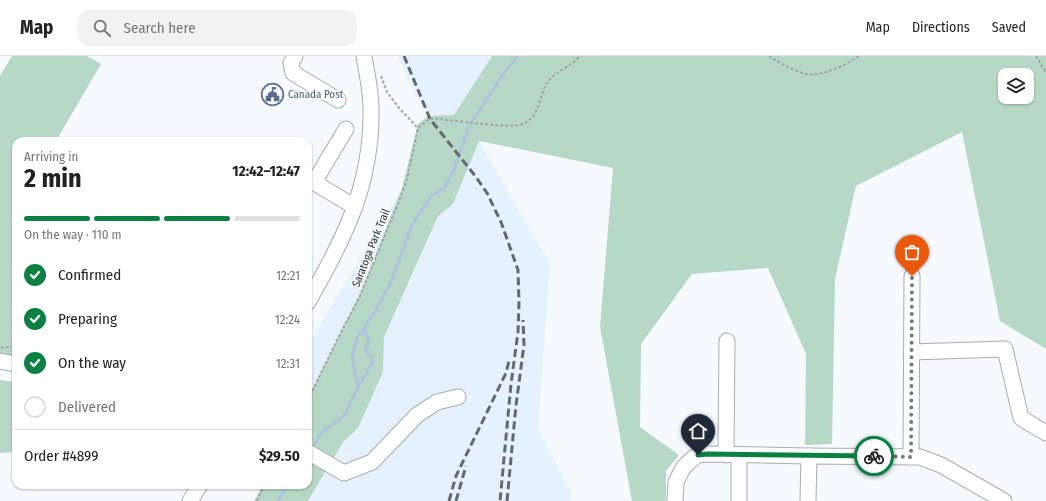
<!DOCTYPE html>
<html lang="en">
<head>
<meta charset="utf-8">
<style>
	body { margin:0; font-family:"Fira Sans Condensed",sans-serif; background:#f2f2f2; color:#222; height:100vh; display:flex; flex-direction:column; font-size:15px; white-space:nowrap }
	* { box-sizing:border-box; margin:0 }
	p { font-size:13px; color:#767676 }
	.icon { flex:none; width:22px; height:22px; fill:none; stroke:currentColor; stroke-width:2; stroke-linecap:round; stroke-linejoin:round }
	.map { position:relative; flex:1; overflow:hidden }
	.side { position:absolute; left:12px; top:81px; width:300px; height:352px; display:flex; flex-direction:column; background:#fff; border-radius:12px; box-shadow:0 1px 3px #0004 }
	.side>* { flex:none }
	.fabs { position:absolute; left:998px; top:12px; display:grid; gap:8px }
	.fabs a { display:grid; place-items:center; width:36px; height:36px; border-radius:8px; background:#fff; box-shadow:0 1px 3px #0004; font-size:20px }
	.pin { position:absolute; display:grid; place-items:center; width:34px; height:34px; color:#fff; margin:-41px -17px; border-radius:50% 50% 50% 0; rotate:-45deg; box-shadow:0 0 4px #0007 }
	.pin .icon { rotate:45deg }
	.courier { position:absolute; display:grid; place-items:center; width:40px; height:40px; margin:-20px; border:3px solid #0b8043; border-radius:50%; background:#fff; color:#222; box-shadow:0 1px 5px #0007 }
	.summary em { font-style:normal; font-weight:700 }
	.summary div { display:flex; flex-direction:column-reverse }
	.summary { display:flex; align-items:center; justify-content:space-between; height:68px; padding:0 12px }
	h1 { font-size:26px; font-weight:700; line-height:30px }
	.bar { display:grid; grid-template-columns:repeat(4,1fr); gap:6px 4px; align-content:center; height:48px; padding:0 12px }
	.bar i { height:5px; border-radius:3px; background:#e0e0e0 }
	.bar .on { background:#0b8043 }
	.bar p { grid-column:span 4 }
	.line { display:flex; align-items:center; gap:10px; padding:0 12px; border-top:1px solid #e0e0e0 }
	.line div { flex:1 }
	ol { padding:0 12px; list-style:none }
	li { display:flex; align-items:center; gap:12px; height:44px }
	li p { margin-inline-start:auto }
	li .icon { padding:4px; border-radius:50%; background:#0b8043; color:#fff; stroke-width:4 }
	li:last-child { color:#767676 }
	li i { width:22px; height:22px; border:2px solid #e0e0e0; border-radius:50% }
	header { display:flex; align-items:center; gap:24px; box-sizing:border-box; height:56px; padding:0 20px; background:#fff; border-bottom:1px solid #e0e0e0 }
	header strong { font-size:19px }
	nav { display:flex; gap:22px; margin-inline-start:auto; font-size:14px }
	.search { width:280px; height:36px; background:#f2f2f2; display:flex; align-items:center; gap:10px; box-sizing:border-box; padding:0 14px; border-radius:12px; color:#767676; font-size:15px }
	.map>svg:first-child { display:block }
</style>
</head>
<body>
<header>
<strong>Map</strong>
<div class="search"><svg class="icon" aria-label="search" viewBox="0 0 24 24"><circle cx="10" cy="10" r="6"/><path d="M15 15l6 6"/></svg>Search here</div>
<nav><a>Map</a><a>Directions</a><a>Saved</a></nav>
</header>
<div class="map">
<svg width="1046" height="445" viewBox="0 0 1046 445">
	<rect width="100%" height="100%" fill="#f6fafe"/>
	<g fill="#e6f1fe">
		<path d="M 398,0 L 492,0 L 454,59 L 428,60 L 411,30 Z"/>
		<path d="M 479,85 L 550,207 L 538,372 L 572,438 L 571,445 L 308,445 L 343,386 L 358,372 L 383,316 L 384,281 L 438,160 L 453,148 Z"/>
		<path d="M 402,132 L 361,235 L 309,340 L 308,289 Z"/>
	</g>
	<g fill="#b7d8c6" fill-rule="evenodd">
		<path d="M 12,0 L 87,0 L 101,8 L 56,85 L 16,85 L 16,301 L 0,299 L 0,20 Z"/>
		<path d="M 492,0 L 1046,0 L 1046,293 L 1000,265 L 962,76 L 856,130 L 835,223 L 832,388 L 805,389 L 806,298 L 768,212 L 692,218 L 641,288 L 640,371 L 679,399 L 666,415 L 666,445 L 632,445 L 600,271 L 613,112 L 479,85 L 453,148 L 438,160 L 384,281 L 383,316 L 358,372 L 343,386 L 308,445 L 254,445 L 263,429 L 308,429 L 308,342 L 361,235 L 402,132 L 418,68 L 428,60 L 454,59 ZM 1005,19 L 1027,19 L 1027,41 L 1005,41 Z"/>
		<path d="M 0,324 L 16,326 L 16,396 L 0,397 Z"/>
	</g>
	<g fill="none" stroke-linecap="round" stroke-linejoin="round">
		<g stroke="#adc4de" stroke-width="3">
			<path d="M 358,331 L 373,306 L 371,301 L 365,295 L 369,286 L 364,272"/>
			<path d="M 311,393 L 323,375 L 344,360 L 358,331 L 352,301 L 357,282 L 375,256 L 391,226 L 412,169 L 431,140 L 444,132 L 454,114 L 469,70 L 506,14 L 518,0"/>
			<path d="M 278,445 L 287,429"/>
		</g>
		<defs>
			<g id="minor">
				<path d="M 295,0 L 291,7 L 293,17 L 338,44"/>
				<path d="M 346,73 L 316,123 L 315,127 L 355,151"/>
				<path d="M 308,246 C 344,183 372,129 371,54 C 371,36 367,18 364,0"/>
				<path d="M 911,296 L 1005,293 L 1021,362 L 1046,377"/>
				<path d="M 0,305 L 16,308"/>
				<path d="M 308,396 L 344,417 L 372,406 L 417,359 L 437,346 L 458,341"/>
				<path d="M 726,399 L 727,285"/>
				<path d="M 911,401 L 912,220"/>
				<path d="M 190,445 L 200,429"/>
				<path d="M 675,445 L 676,426 L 683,412 L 692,403 L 698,399 L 707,398 L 809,400 L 920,401 L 941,409 L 1004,445"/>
				<path d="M 739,445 L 739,399"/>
				<path d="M 808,445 L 809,400"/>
			</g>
		</defs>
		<use href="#minor" stroke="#a7acb2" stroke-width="17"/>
		<g stroke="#a1a4a8" stroke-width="2" stroke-dasharray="3 2" stroke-linecap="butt">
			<path d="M 769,0 C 780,7 793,15 806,18 C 822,21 846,9 859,0"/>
			<path d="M 1036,0 L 1046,17"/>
			<path d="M 381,20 L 387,36 L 399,52 L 418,72"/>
			<path d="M 1,292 L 16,290"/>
			<path d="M 308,344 L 340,278 L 360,240 L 401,140 L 407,123 L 418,72 C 422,69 426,64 431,63 C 435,62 441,63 446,64 C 464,65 511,74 525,67 C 540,59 539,40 547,27 C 555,15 571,11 580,0"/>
			<path d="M 257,445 L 264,429"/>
		</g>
		<use href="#minor" stroke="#fff" stroke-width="15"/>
		<g stroke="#66696c" stroke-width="3" stroke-dasharray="8 4" stroke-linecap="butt">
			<path d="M 404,0 L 430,63 L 476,121 L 487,137 L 501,166 L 518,214 L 519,247 L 518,276 L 511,328 L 500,445"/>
			<path d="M 449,445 L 456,420 L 506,317 L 509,305"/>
			<path d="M 456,445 L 466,410"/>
			<path d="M 507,445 L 516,349 L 524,289 L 523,264"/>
		</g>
	</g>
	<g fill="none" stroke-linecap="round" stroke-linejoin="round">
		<path stroke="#76797c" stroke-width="4" stroke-dasharray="0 7.2" d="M 874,400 L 911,401 L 912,220"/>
		<path stroke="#0b8043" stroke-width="5" d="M 698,399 L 707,398 L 874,400"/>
	</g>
	<defs>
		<symbol id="civic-ring" viewBox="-11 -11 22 22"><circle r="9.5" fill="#f6fafe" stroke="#5c6f8a" stroke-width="1.5"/><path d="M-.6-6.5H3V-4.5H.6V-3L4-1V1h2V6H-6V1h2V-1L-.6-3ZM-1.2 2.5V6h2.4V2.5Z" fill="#5c6f8a"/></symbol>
	</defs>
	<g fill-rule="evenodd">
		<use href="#civic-ring" x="260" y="26" width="25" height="25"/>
	</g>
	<g text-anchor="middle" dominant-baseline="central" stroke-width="3.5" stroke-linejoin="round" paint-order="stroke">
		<g font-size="11" fill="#4e5e75" stroke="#f6fafe" text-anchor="start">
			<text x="288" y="38">Canada Post</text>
		</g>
		<g font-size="11" fill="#313336" stroke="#f6fafe">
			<text transform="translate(371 192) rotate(-68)">Saratoga Park Trail</text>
		</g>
	</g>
</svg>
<div class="fabs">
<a><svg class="icon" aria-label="layers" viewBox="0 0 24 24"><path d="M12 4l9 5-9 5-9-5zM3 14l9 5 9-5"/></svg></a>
</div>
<div class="pin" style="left:912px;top:220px;background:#ea580c"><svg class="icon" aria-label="bag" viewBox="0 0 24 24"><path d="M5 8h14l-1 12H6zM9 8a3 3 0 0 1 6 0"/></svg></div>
<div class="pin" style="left:698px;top:399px;background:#1f2937"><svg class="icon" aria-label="home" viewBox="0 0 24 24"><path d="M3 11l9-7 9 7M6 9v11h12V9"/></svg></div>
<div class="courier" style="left:874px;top:400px"><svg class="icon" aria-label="bike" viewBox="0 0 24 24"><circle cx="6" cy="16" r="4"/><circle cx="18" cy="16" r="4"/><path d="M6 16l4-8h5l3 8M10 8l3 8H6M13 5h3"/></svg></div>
<section class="side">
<div class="summary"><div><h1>2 min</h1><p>Arriving in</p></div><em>12:42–12:47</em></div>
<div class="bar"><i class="on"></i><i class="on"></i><i class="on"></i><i></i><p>On the way · 110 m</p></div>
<ol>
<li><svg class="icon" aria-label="check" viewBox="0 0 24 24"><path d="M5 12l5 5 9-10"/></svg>Confirmed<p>12:21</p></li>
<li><svg class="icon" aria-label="check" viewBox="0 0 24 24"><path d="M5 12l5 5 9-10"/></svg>Preparing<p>12:24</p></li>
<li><svg class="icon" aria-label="check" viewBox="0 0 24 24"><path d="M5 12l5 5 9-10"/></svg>On the way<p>12:31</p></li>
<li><i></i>Delivered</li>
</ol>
<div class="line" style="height:52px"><div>Order #4899</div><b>$29.50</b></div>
</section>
</div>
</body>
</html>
